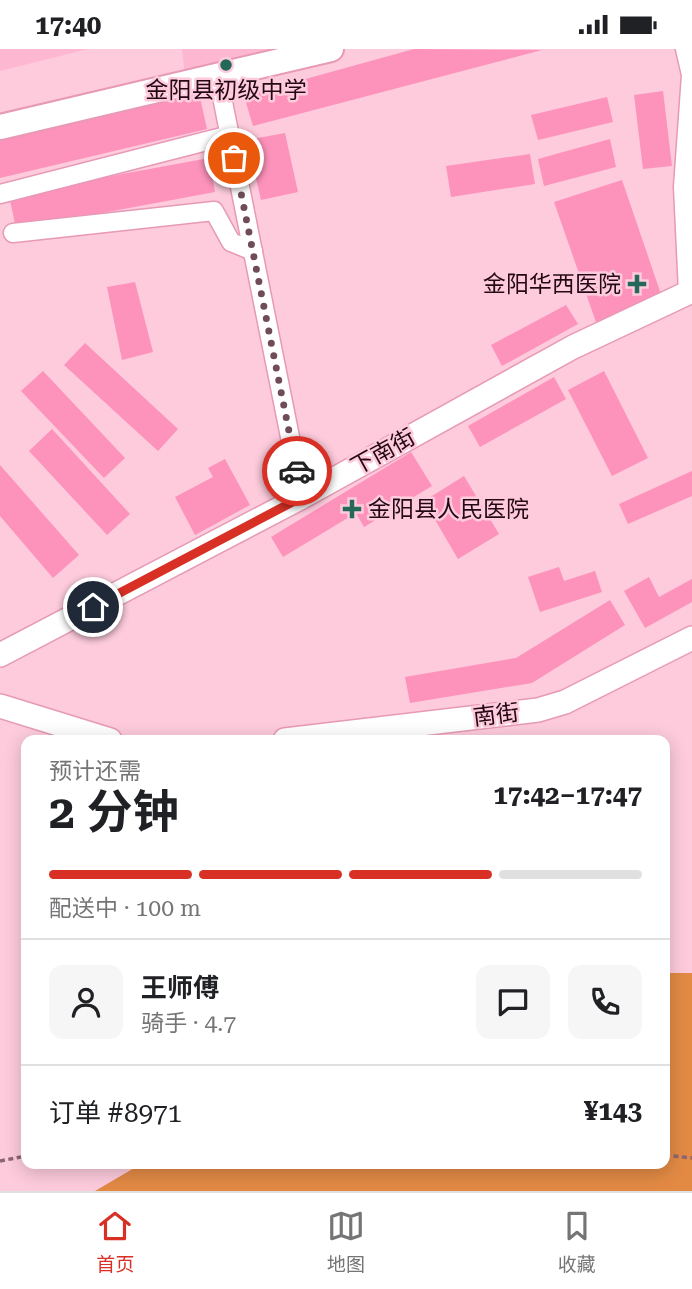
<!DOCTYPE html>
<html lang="zh">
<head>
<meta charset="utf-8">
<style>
	body { margin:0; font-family:"Roboto Serif","Noto Sans SC",serif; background:#f6f6f6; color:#202124; height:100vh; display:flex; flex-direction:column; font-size:26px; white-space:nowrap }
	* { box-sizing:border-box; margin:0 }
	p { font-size:23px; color:#757577 }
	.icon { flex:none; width:38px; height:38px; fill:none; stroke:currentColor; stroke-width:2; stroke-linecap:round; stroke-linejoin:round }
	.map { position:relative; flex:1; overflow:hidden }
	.side { position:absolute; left:21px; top:686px; width:649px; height:434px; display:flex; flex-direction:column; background:#fff; border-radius:14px; box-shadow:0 4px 18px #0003 }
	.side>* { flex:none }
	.pin { position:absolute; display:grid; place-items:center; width:60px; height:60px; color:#fff; margin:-30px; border:4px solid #fff; border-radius:50%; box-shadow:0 2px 7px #0007 }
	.courier { position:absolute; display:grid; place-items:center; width:70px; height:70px; margin:-35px; border:5px solid #d93025; border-radius:50%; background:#fff; color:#222; box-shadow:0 2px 9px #0007 }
	.summary em { font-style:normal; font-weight:700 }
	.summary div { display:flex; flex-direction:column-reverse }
	.summary { display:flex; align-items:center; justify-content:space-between; height:119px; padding:0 28px }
	h1 { font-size:46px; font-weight:700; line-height:52px }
	.bar { display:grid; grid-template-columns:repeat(4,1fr); gap:10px 7px; align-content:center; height:84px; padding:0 28px }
	.bar i { height:9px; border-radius:5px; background:#e0e0e0 }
	.bar .active { background:#d93025 }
	.bar p { grid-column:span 4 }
	.line { display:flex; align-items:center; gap:18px; padding:0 28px; border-top:2px solid #e0e0e0 }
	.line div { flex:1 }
	.round { display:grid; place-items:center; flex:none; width:74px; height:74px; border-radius:14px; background:#f6f6f6 }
	.status { display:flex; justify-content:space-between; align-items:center; height:49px; padding:0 35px; background:#fff; direction:ltr }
	.status svg { height:19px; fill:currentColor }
	.tab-bar { display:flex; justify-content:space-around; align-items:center; height:98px; border-top:2px solid #e0e0e0; background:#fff; font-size:19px; color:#757577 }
	.tab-bar a { display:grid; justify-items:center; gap:4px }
	.tab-bar .active { color:#d93025 }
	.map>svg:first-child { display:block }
</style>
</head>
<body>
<div class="status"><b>17:40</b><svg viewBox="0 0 49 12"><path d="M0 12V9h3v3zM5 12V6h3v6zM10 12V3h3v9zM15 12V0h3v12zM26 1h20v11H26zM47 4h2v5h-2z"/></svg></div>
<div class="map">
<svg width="692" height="1142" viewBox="0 0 692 1142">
	<rect width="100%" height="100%" fill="#fdcbdc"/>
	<g fill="#feb7d0">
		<path d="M 0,0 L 88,0 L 0,22 Z"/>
		<path d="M 182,0 L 317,0 L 186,35 Z"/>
	</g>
	<path fill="#e28a44" d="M 665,924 L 692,924 L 692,1142 L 95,1142 L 141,1115 L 665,1115 Z"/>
	<g fill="#fd92bb">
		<path d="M 414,0 L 542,1 L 253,77 L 244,47 Z"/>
		<path d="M 663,42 L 672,117 L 643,120 L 634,46 Z"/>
		<path d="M 199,44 L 207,80 L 0,129 L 0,90 Z"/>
		<path d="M 607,48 L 613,73 L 538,91 L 531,66 Z"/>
		<path d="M 285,84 L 298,143 L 261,151 L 247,91 Z"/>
		<path d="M 610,90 L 616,118 L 544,137 L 538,110 Z"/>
		<path d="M 530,105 L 535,135 L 451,148 L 446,117 Z"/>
		<path d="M 209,109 L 215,143 L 16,180 L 9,146 Z"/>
		<path d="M 622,131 L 664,254 L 597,276 L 554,153 Z"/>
		<path d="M 135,233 L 153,303 L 122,311 L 107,238 Z"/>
		<path d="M 566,256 L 578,275 L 502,317 L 491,296 Z"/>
		<path d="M 85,294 L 178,380 L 158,402 L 64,316 Z"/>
		<path d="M 43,322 L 125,409 L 104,429 L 21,342 Z"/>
		<path d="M 604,322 L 648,409 L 612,427 L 568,341 Z"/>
		<path d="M 554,328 L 566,350 L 480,398 L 468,377 Z"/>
		<path d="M 52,380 L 130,465 L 107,486 L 29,402 Z"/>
		<path d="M 411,403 L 432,437 L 364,478 L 356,464 L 283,508 L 271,488 Z"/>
		<path d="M 225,410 L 250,456 L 195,486 L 175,448 L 213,428 L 208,419 Z"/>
		<path d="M 0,416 L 79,506 L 53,529 L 0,467 Z"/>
		<path d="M 692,422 L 692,447 L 628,475 L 619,455 Z"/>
		<path d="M 464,427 L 499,485 L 458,510 L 424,452 Z"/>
		<path d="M 559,518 L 564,532 L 595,522 L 602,543 L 540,563 L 528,528 Z"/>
		<path d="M 649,528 L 659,548 L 692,530 L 692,553 L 645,579 L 624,542 Z"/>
		<path d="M 610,551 L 625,576 L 532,634 L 410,654 L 405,628 L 516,609 Z"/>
	</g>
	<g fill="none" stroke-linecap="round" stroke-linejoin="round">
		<defs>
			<g id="minor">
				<path d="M 685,0 L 691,26 L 683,138 L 688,243"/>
				<path d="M 218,28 L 302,448"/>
				<path d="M 0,145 L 230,86"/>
				<path d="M 13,184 L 214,162 L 231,193 L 253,202"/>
			</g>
			<g id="tertiary">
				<path d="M 0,606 L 302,448 L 573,298 L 692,242"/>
				<path d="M 0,657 L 110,691"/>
				<path d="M 285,691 L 538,661 L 565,653 L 692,589"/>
			</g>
			<path id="secondary" d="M 0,78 L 331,0"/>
		</defs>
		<use href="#minor" stroke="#e799b5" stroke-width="21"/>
		<use href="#tertiary" stroke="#e799b5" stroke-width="26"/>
		<use href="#secondary" stroke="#e799b5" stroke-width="28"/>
		<g stroke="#8c6574" stroke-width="3.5" stroke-dasharray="5 3.5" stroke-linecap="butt">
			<path d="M 665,1106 L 692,1109"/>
			<path d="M 0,1112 L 26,1107"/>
			<path d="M 83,1115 L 98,1115"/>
		</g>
		<use href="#minor" stroke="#fff" stroke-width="18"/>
		<use href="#tertiary" stroke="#fff" stroke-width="23"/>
		<use href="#secondary" stroke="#fff" stroke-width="24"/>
	</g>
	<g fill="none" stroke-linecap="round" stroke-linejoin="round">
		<path stroke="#704c5a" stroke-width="7" stroke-dasharray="0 12.6" d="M 234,109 L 297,422"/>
		<path stroke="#d93025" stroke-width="9" d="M 93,558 L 302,448 L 297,422"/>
	</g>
	<g fill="#24685a" stroke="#fdcbdc" stroke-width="2.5">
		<circle cx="226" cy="16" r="7"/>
		<path d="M633.5 224.5h7v7h7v7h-7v7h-7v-7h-7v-7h7z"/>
		<path d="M348.5 449.5h7v7h7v7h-7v7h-7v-7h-7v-7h7z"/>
	</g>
	<g text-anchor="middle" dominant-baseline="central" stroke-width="5" stroke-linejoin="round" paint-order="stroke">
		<g font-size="23" fill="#240814" stroke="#fdcbdc">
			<text x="226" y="41">金阳县初级中学</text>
			<text x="621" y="235" text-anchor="end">金阳华西医院</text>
			<text x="368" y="460" text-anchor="start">金阳县人民医院</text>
		</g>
		<g font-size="23" fill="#240814" stroke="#fdcbdc">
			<text transform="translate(383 403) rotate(-29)">下南街</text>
			<text transform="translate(496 666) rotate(-7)">南街</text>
		</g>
	</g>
</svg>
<div class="pin" style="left:234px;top:109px;background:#ea580c"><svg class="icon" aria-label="bag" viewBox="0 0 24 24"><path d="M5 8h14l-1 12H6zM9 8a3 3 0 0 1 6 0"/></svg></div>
<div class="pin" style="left:93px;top:558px;background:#1f2937"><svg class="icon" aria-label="home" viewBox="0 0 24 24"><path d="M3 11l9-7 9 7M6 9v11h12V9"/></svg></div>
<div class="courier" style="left:297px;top:422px"><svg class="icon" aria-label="car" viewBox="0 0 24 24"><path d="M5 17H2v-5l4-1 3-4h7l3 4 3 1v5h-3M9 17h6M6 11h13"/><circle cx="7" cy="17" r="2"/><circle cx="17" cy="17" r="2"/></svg></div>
<section class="side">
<div class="summary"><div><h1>2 分钟</h1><p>预计还需</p></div><em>17:42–17:47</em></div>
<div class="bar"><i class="active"></i><i class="active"></i><i class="active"></i><i></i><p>配送中 · 100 m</p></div>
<div class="line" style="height:126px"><a class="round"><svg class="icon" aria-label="person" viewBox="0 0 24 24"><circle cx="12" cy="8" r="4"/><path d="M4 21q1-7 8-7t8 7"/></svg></a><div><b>王师傅</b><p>骑手 · 4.7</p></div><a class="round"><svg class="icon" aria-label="chat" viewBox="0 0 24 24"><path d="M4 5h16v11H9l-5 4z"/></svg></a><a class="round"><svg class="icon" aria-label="phone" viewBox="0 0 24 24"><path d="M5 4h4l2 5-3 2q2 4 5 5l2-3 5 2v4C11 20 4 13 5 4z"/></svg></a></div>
<div class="line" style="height:91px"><div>订单 #8971</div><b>¥143</b></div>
</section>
</div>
<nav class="tab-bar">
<a class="active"><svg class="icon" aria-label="home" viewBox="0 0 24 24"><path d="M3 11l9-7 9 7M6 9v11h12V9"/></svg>首页</a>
<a><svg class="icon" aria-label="map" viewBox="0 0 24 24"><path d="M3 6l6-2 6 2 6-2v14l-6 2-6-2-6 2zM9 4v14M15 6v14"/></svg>地图</a>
<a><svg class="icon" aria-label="saved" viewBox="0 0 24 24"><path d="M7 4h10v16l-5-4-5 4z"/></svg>收藏</a>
</nav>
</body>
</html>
